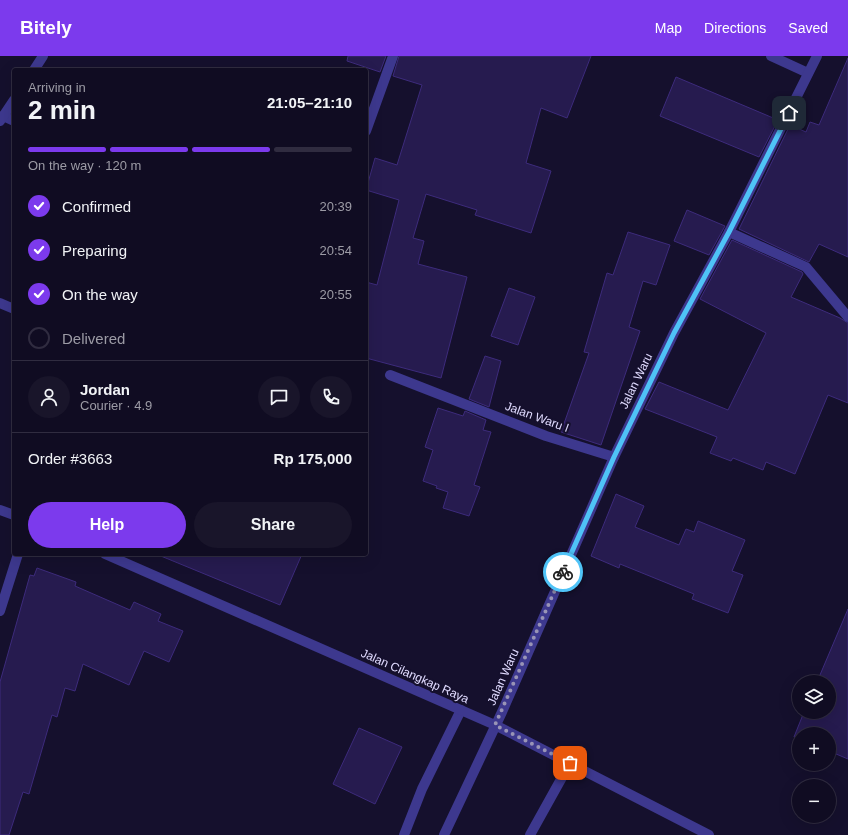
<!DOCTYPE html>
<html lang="en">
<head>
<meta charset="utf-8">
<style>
	body { margin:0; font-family:Helvetica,sans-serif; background:#19152a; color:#f1f3f6; height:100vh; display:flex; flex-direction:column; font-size:15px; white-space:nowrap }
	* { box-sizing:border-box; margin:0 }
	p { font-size:13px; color:#9c9ba5 }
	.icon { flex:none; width:22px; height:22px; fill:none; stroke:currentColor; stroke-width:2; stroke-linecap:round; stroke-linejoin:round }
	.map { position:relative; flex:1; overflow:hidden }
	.drawer { position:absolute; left:12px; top:12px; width:356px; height:488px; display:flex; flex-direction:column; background:#100c22; border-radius:4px; box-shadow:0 4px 16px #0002,0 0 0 1px #302c40 }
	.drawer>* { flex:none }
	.buttons { position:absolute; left:792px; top:619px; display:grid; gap:8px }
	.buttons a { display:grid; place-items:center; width:44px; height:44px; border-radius:50%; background:#100c22; box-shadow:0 4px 16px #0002,0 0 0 1px #302c40; font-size:20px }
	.pin { position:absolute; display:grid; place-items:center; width:34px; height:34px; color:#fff; margin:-17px; border-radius:8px; box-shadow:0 2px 6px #0006 }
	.courier { position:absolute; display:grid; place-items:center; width:40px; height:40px; margin:-20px; border:3px solid #4fc3f7; border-radius:50%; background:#fff; color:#222; box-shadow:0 1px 5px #0007 }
	.summary em { font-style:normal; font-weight:700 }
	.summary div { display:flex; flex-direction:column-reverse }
	.summary { display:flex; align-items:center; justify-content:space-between; height:68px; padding:0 16px }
	h1 { font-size:26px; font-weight:700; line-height:30px }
	.bar { display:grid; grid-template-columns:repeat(4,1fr); gap:6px 4px; align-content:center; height:48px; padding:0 16px }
	.bar i { height:5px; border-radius:3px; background:#302c40 }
	.bar .active { background:#7c3aed }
	.bar p { grid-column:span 4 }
	.line { display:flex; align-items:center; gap:10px; padding:0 16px; border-top:1px solid #302c40 }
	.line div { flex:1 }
	.round { display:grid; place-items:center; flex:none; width:42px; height:42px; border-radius:21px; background:#19152a }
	ol { padding:0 16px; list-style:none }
	li { display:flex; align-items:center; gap:12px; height:44px }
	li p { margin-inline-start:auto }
	li .icon { padding:4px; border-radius:50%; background:#7c3aed; color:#fff; stroke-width:4 }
	li:last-child { color:#9c9ba5 }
	li i { width:22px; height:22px; border:2px solid #302c40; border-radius:50% }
	.cta { display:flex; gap:8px; margin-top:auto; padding:8px 16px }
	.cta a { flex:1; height:46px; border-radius:24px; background:#7c3aed; color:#fff; font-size:16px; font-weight:700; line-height:46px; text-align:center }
	.cta a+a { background:#19152a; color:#f1f3f6 }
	header { display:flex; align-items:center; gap:24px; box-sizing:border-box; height:56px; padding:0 20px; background:#7c3aed; color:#fff }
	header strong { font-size:19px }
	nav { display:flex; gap:22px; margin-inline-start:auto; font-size:14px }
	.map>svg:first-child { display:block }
</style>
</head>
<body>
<header>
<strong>Bitely</strong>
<nav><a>Map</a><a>Directions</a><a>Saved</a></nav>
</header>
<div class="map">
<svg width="848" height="779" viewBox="0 0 848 779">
	<rect width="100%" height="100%" fill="#15102d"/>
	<g fill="#261b4f" stroke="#3d2b7c">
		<path d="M 348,0 L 386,0 L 380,16 L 347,5 Z"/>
		<path d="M 399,0 L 591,0 L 567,62 L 541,52 L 526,107 L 551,115 L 531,177 L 475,159 L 477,154 L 426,138 L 413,182 L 424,185 L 418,208 L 467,221 L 441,322 L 366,302 L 366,226 L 377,229 L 399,144 L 366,134 L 375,102 L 397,109 L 422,29 L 393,20 Z"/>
		<path d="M 848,2 L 848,201 L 819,188 L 809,206 L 739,173 L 790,69 L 806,76 L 810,66 L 819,69 Z"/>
		<path d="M 676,21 L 778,64 L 759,101 L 660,60 Z"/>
		<path d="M 687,154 L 725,170 L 709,199 L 674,185 Z"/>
		<path d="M 628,176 L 670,189 L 656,229 L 643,225 L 629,271 L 640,275 L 601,389 L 561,376 L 589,297 L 584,296 L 607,217 L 613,219 Z"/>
		<path d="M 732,184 L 802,216 L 803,218 L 791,241 L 840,262 L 848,267 L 848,347 L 828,339 L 795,418 L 766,406 L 763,414 L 733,402 L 731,405 L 710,397 L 717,381 L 645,353 L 659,326 L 728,354 L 766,277 L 700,243 Z"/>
		<path d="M 509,232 L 535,241 L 518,289 L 491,280 Z"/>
		<path d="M 485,300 L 501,305 L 489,351 L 469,343 Z"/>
		<path d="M 438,352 L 463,360 L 465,355 L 486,364 L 483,374 L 491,376 L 474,429 L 480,431 L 469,460 L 443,452 L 448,436 L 436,432 L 437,430 L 423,425 L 433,394 L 425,391 Z"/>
		<path d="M 616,438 L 644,450 L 635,471 L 679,489 L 686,473 L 694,476 L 698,465 L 745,484 L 732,515 L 743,519 L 728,557 L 692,543 L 694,538 L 620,508 L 619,512 L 591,500 Z"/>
		<path d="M 156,498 L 302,498 L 280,549 Z"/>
		<path d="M 37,512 L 76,526 L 75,530 L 130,554 L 134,546 L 161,558 L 158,565 L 183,575 L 169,606 L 144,595 L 129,629 L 83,608 L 75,635 L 65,632 L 57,661 L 52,659 L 29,738 L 23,736 L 9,779 L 0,779 L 0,626 L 30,519 L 34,520 Z"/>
		<path d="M 848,553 L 848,703 L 829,695 L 829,678 L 799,678 L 799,682 L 794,681 L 804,656 L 829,656 L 829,626 L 817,626 Z"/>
		<path d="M 359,672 L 402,691 L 375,748 L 333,728 Z"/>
	</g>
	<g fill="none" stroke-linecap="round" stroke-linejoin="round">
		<g stroke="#3d388e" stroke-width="10">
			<path d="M 0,247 L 14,253"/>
			<path d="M 404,779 L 422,733 L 461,654"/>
			<path d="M 530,779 L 570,707"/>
		</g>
		<g stroke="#3d388e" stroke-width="10">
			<path d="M 771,0 L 808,17"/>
			<path d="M 34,14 L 43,0"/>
			<path d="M 3,60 L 14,65"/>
			<path d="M 0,65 L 14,44"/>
			<path d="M 366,75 L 393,0"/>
			<path d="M 729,176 L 806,211 L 848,261"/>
			<path d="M 390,319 L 546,380 L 614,401"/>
			<path d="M 0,555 L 18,498"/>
			<path d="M 444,779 L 502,656 L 614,401 L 674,277 L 729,176 L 817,0"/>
		</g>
		<g stroke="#3d388e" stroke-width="10">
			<path d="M 0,454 L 14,459"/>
			<path d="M 105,498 L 495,669 L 709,779"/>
		</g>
	</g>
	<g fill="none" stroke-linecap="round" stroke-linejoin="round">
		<path stroke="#9994b6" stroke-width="4" stroke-dasharray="0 7.2" d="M 563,516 L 495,669 L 570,707"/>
		<path stroke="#4fc3f7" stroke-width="5" d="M 563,516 L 614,401 L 674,277 L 729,176 L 789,57"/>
	</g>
	<g text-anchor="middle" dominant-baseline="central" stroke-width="4" stroke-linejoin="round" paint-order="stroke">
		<g font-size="12" fill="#e0dbff" stroke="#15102d">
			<text transform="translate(636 325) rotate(-64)">Jalan Waru</text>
			<text transform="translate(537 361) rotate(20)">Jalan Waru I</text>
			<text transform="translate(415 620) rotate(24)">Jalan Cilangkap Raya</text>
			<text transform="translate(503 621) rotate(-66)">Jalan Waru</text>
		</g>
	</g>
</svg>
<div class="buttons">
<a><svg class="icon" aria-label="layers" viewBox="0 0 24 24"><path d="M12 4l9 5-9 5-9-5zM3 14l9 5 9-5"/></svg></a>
<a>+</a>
<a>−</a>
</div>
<div class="pin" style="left:570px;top:707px;background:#ea580c"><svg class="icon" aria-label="bag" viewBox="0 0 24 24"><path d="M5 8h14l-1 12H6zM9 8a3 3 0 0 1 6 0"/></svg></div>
<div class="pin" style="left:789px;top:57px;background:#1f2937"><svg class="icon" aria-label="home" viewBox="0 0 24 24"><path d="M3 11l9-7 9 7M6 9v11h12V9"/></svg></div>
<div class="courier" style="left:563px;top:516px"><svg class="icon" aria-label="bike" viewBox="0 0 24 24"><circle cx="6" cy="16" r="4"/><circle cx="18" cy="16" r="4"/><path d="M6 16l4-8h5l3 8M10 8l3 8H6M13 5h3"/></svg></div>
<section class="drawer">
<div class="summary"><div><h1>2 min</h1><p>Arriving in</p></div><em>21:05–21:10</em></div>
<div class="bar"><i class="active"></i><i class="active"></i><i class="active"></i><i></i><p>On the way · 120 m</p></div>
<ol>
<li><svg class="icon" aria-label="check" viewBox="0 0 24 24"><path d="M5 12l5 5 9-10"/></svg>Confirmed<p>20:39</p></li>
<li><svg class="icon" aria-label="check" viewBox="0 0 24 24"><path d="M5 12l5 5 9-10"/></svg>Preparing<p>20:54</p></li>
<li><svg class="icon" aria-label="check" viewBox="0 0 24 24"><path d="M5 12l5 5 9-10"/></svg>On the way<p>20:55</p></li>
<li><i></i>Delivered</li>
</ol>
<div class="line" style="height:72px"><a class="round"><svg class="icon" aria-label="person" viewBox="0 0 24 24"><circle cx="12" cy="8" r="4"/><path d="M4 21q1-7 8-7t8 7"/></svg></a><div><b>Jordan</b><p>Courier · 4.9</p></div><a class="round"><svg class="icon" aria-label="chat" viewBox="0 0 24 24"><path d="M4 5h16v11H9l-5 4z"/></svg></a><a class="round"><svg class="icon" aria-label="phone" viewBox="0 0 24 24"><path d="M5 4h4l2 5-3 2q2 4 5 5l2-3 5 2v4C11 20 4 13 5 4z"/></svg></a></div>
<div class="line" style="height:52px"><div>Order #3663</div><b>Rp 175,000</b></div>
<div class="cta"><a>Help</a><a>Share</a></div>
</section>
</div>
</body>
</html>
